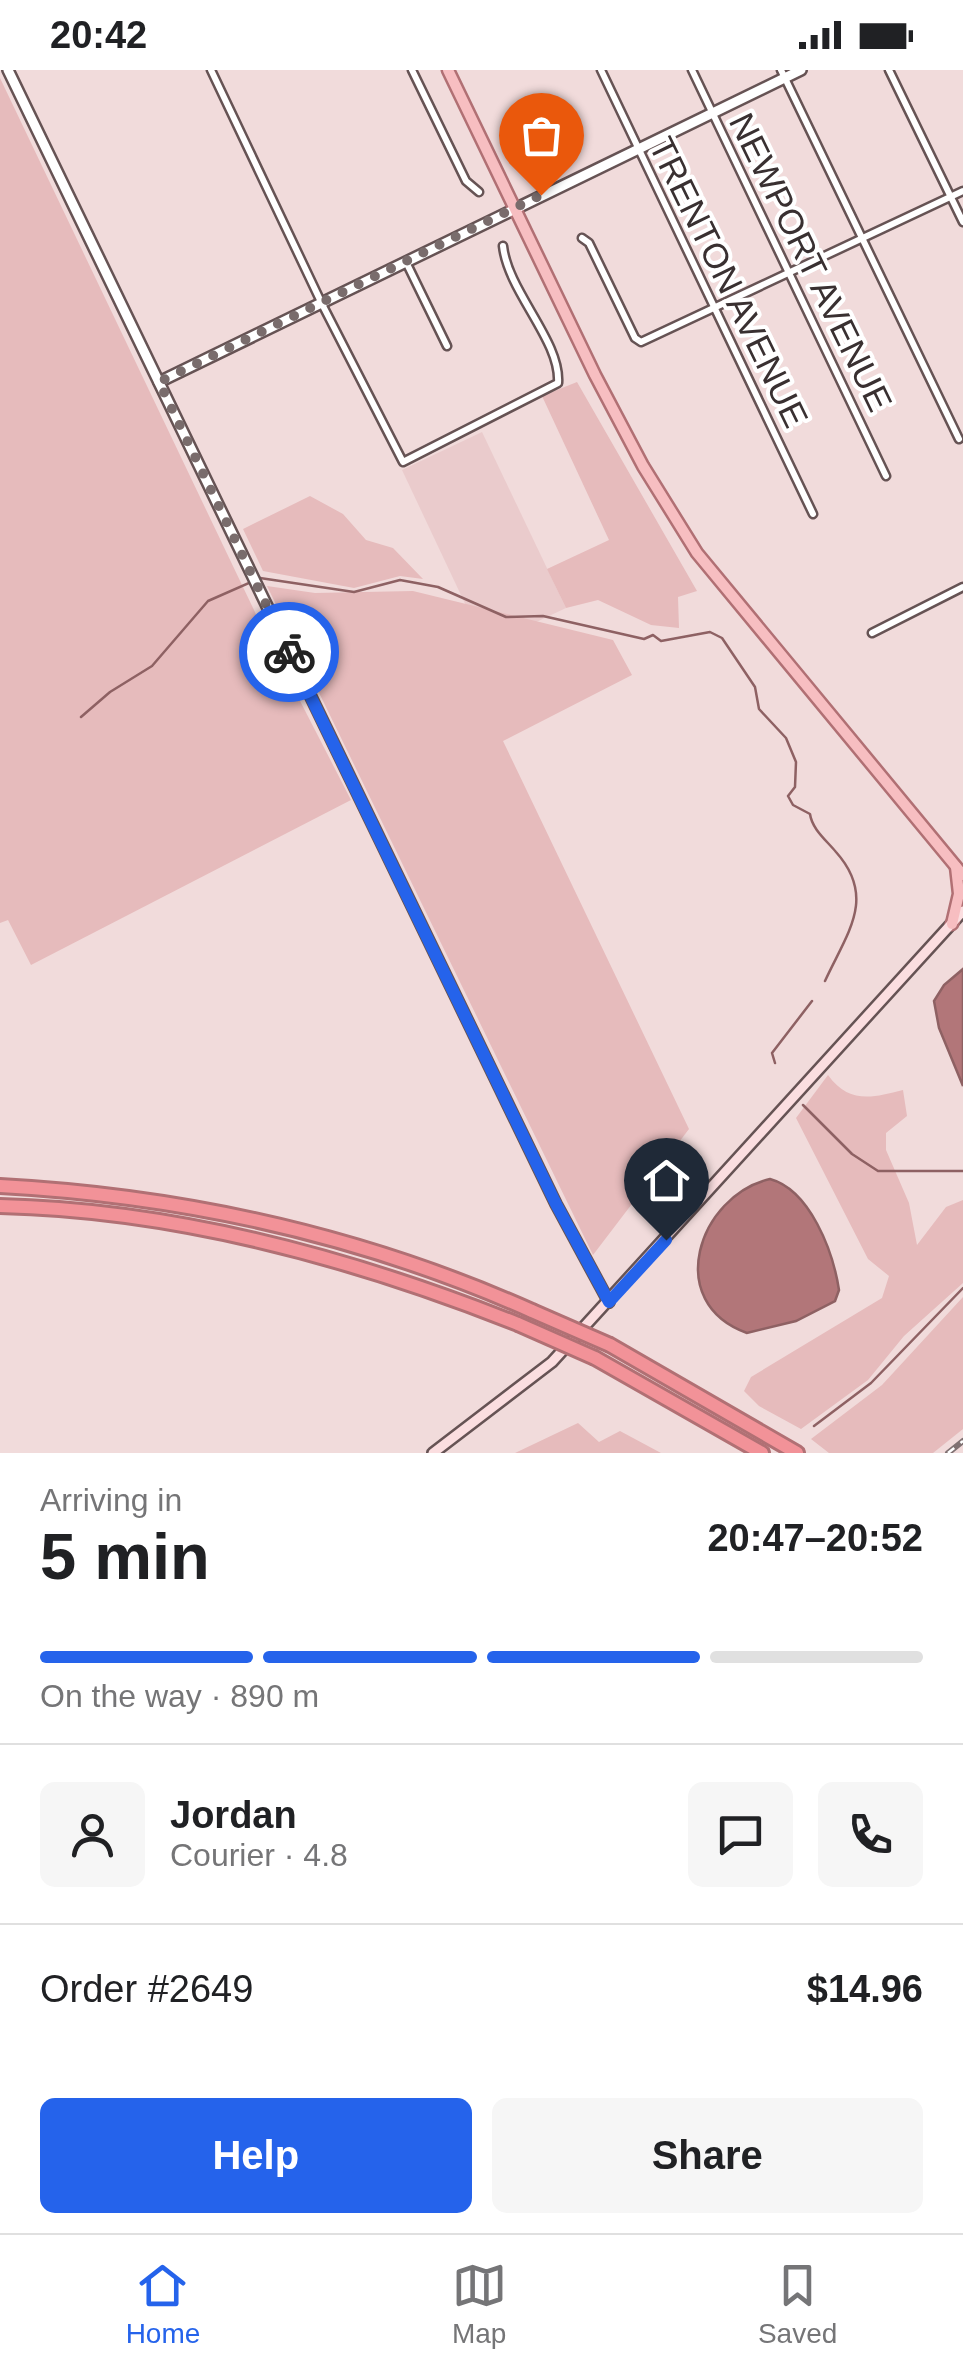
<!DOCTYPE html>
<html lang="en">
<head>
<meta charset="utf-8">
<style>
	body { margin:0; font-family:Arial,sans-serif; background:#f6f6f6; color:#202124; height:100vh; display:flex; flex-direction:column; font-size:38px; white-space:nowrap }
	* { box-sizing:border-box; margin:0 }
	p { font-size:32px; color:#757577 }
	.icon { flex:none; width:55px; height:55px; fill:none; stroke:currentColor; stroke-width:2; stroke-linecap:round; stroke-linejoin:round }
	.map { position:relative; height:1383px; overflow:hidden }
	.drawer { display:flex; flex-direction:column; background:#fff; flex:1 }
	.drawer>* { flex:none }
	.pin { position:absolute; display:grid; place-items:center; width:85px; height:85px; color:#fff; margin:-102px -42px; border-radius:50% 50% 50% 0; rotate:-45deg; box-shadow:0 0 10px #0007 }
	.pin .icon { rotate:45deg }
	.courier { position:absolute; display:grid; place-items:center; width:100px; height:100px; margin:-50px; border:8px solid #2563eb; border-radius:50%; background:#fff; color:#222; box-shadow:0 2px 12px #0007 }
	.head em { font-style:normal; font-weight:600 }
	.head div { display:flex; flex-direction:column-reverse }
	.head { display:flex; align-items:center; justify-content:space-between; height:170px; padding:0 40px }
	h1 { font-size:65px; font-weight:600; line-height:75px }
	.bar { display:grid; grid-template-columns:repeat(4,1fr); gap:15px 10px; align-content:center; height:120px; padding:0 40px }
	.bar i { height:12px; border-radius:8px; background:#e0e0e0 }
	.bar .selected { background:#2563eb }
	.bar p { grid-column:span 4 }
	.line { display:flex; align-items:center; gap:25px; padding:0 40px; border-top:2px solid #e0e0e0 }
	.line div { flex:1 }
	.round { display:grid; place-items:center; flex:none; width:105px; height:105px; border-radius:15px; background:#f6f6f6 }
	.action { display:flex; gap:20px; margin-top:auto; padding:20px 40px }
	.action a { flex:1; height:115px; border-radius:15px; background:#2563eb; color:#fff; font-size:40px; font-weight:600; line-height:115px; text-align:center }
	.action a+a { background:#f6f6f6; color:#202124 }
	.status { display:flex; justify-content:space-between; align-items:center; height:70px; padding:0 50px; background:#fff; direction:ltr }
	.status svg { height:28px; fill:currentColor }
	.dock { display:flex; justify-content:space-around; align-items:center; height:140px; border-top:2px solid #e0e0e0; background:#fff; font-size:28px; color:#757577 }
	.dock a { display:grid; justify-items:center; gap:5px }
	.dock .selected { color:#2563eb }
	.map>svg:first-child { display:block }
</style>
</head>
<body>
<div class="status"><b>20:42</b><svg viewBox="0 0 49 12"><path d="M0 12V9h3v3zM5 12V6h3v6zM10 12V3h3v9zM15 12V0h3v12zM26 1h20v11H26zM47 4h2v5h-2z"/></svg></div>
<div class="map">
<svg width="963" height="1383" viewBox="0 0 963 1383">
	<rect width="100%" height="100%" fill="#f1dbdb"/>
	<path fill="#eacbcc" d="M 482,362 L 566,538 L 485,576 L 402,400 Z"/>
	<g fill="#e6bbbc">
		<path d="M 0,8 L 263,559 L 351,730 L 31,895 L 8,850 L 0,853 Z"/>
		<path d="M 577,312 L 697,521 L 678,527 L 679,558 L 651,555 L 598,530 L 566,538 L 547,499 L 609,470 L 542,326 Z"/>
		<path d="M 310,426 L 343,444 L 366,470 L 393,478 L 423,509 L 400,506 L 354,518 L 263,501 L 243,459 Z"/>
		<path d="M 267,516 L 315,523 L 413,521 L 613,570 L 632,605 L 503,671 L 689,1059 L 593,1185 Z"/>
		<path d="M 828,1005 C 849,1034 872,1028 903,1020 L 907,1046 L 886,1063 L 886,1080 L 909,1133 L 917,1175 L 946,1137 L 963,1130 L 963,1213 L 904,1266 L 868,1310 L 801,1359 L 759,1336 L 744,1321 L 751,1307 L 882,1228 L 889,1206 L 868,1189 L 796,1048 Z"/>
		<path d="M 963,1227 L 963,1359 L 933,1383 L 829,1383 L 811,1369 L 882,1315 Z"/>
		<path d="M 578,1353 L 599,1372 L 620,1361 L 661,1383 L 515,1383 Z"/>
	</g>
	<g fill="#b27679" stroke="#8e6163" stroke-width="2.5">
		<path d="M 963,899 L 963,1016 L 939,958 L 934,931 L 944,915 Z"/>
		<path d="M 770,1109 C 810,1120 833,1181 839,1220 L 835,1231 L 796,1251 L 747,1263 C 663,1233 698,1126 770,1109 Z"/>
	</g>
	<g fill="none" stroke-linecap="round" stroke-linejoin="round">
		<g stroke="#8e6163" stroke-width="2.5">
			<path d="M 81,647 L 110,622 L 152,596 L 208,531 L 260,508 L 354,522 L 400,510 L 438,517 L 506,547 L 543,546 L 644,569 L 653,565 L 661,571 L 710,562 L 722,568 L 755,617 L 759,639 L 786,668 L 796,692 L 795,717 L 788,726 L 793,735 L 810,744 C 812,759 826,770 836,782 C 877,828 847,863 825,911"/>
			<path d="M 775,993 L 772,983 L 812,931"/>
			<path d="M 803,1035 L 852,1084 L 878,1101 L 963,1101"/>
			<path d="M 814,1356 L 871,1313 L 963,1218"/>
		</g>
		<defs>
			<g id="minor">
				<path d="M 211,0 L 322,234 L 403,392 L 558,313 C 561,271 508,222 503,176"/>
				<path d="M 412,0 L 466,111 L 479,122"/>
				<path d="M 601,0 L 813,444"/>
				<path d="M 692,0 L 886,406"/>
				<path d="M 781,0 L 959,369"/>
				<path d="M 889,0 L 963,152"/>
				<path d="M 582,168 L 589,173 L 635,268 L 641,272 L 963,121"/>
				<path d="M 406,192 L 447,276"/>
				<path d="M 872,563 L 963,517"/>
			</g>
			<g id="tertiary">
				<path d="M 8,0 L 556,1134 L 609,1232"/>
				<path d="M 159,312 L 801,0"/>
			</g>
			<path id="secondary" d="M 433,1383 L 552,1292 L 963,841"/>
			<g id="primary">
				<path d="M 448,0 L 595,305 L 643,396 L 697,483 L 963,805"/>
				<path d="M 952,854 L 959,824 L 956,797"/>
			</g>
			<g id="motorway">
				<path d="M 0,1116 C 184,1126 364,1166 532,1241"/>
				<path d="M 0,1136 C 177,1140 355,1189 518,1254"/>
				<path d="M 610,1275 L 797,1383"/>
				<path d="M 595,1288 L 762,1383"/>
			</g>
		</defs>
		<use href="#minor" stroke="#665354" stroke-width="11"/>
		<use href="#tertiary" stroke="#665354" stroke-width="14"/>
		<use href="#secondary" stroke="#665354" stroke-width="14"/>
		<use href="#primary" stroke="#b17074" stroke-width="15"/>
		<use href="#motorway" stroke="#b17074" stroke-width="18"/>
		<use href="#minor" stroke="#fff" stroke-width="6"/>
		<use href="#tertiary" stroke="#fff" stroke-width="9"/>
		<use href="#secondary" stroke="#fbdee0" stroke-width="9"/>
		<use href="#primary" stroke="#f7bec1" stroke-width="10"/>
		<use href="#motorway" stroke="#f29298" stroke-width="12"/>
		<defs>
			<path id="rail" d="M 948,1383 L 963,1371"/>
		</defs>
		<use href="#rail" stroke="#7f7172" stroke-width="6"/>
		<use href="#rail" stroke="#fff" stroke-width="2.5" stroke-dasharray="8" stroke-linecap="butt"/>
		<defs>
			<g id="motorway-bridge">
				<path d="M 532,1241 L 610,1275"/>
				<path d="M 518,1254 L 595,1288"/>
			</g>
		</defs>
		<use href="#motorway-bridge" stroke="#b17074" stroke-width="18" stroke-linecap="butt"/>
		<use href="#motorway-bridge" stroke="#f29298" stroke-width="12"/>
	</g>
	<g fill="none" stroke-linecap="round" stroke-linejoin="round">
		<path stroke="#796c6c" stroke-width="10" stroke-dasharray="0 18" d="M 289,582 L 159,312 L 541,125"/>
		<path stroke="#2563eb" stroke-width="12" d="M 289,582 L 556,1134 L 609,1232 L 666,1170"/>
	</g>
	<g text-anchor="middle" dominant-baseline="central" stroke-width="8" stroke-linejoin="round" paint-order="stroke">
		<g font-size="35" fill="#393031" stroke="#fff">
			<text transform="translate(811 192) rotate(64)">NEWPORT AVENUE</text>
			<text transform="translate(729 212) rotate(64)">TRENTON AVENUE</text>
		</g>
	</g>
</svg>
<div class="pin" style="left:541px;top:125px;background:#ea580c"><svg class="icon" aria-label="bag" viewBox="0 0 24 24"><path d="M5 8h14l-1 12H6zM9 8a3 3 0 0 1 6 0"/></svg></div>
<div class="pin" style="left:666px;top:1170px;background:#1f2937"><svg class="icon" aria-label="home" viewBox="0 0 24 24"><path d="M3 11l9-7 9 7M6 9v11h12V9"/></svg></div>
<div class="courier" style="left:289px;top:582px"><svg class="icon" aria-label="bike" viewBox="0 0 24 24"><circle cx="6" cy="16" r="4"/><circle cx="18" cy="16" r="4"/><path d="M6 16l4-8h5l3 8M10 8l3 8H6M13 5h3"/></svg></div>
</div>
<section class="drawer">
<div class="head"><div><h1>5 min</h1><p>Arriving in</p></div><em>20:47–20:52</em></div>
<div class="bar"><i class="selected"></i><i class="selected"></i><i class="selected"></i><i></i><p>On the way · 890 m</p></div>
<div class="line" style="height:180px"><a class="round"><svg class="icon" aria-label="person" viewBox="0 0 24 24"><circle cx="12" cy="8" r="4"/><path d="M4 21q1-7 8-7t8 7"/></svg></a><div><b>Jordan</b><p>Courier · 4.8</p></div><a class="round"><svg class="icon" aria-label="chat" viewBox="0 0 24 24"><path d="M4 5h16v11H9l-5 4z"/></svg></a><a class="round"><svg class="icon" aria-label="phone" viewBox="0 0 24 24"><path d="M5 4h4l2 5-3 2q2 4 5 5l2-3 5 2v4C11 20 4 13 5 4z"/></svg></a></div>
<div class="line" style="height:130px"><div>Order #2649</div><b>$14.96</b></div>
<div class="action"><a>Help</a><a>Share</a></div>
</section>
<nav class="dock">
<a class="selected"><svg class="icon" aria-label="home" viewBox="0 0 24 24"><path d="M3 11l9-7 9 7M6 9v11h12V9"/></svg>Home</a>
<a><svg class="icon" aria-label="map" viewBox="0 0 24 24"><path d="M3 6l6-2 6 2 6-2v14l-6 2-6-2-6 2zM9 4v14M15 6v14"/></svg>Map</a>
<a><svg class="icon" aria-label="saved" viewBox="0 0 24 24"><path d="M7 4h10v16l-5-4-5 4z"/></svg>Saved</a>
</nav>
</body>
</html>
